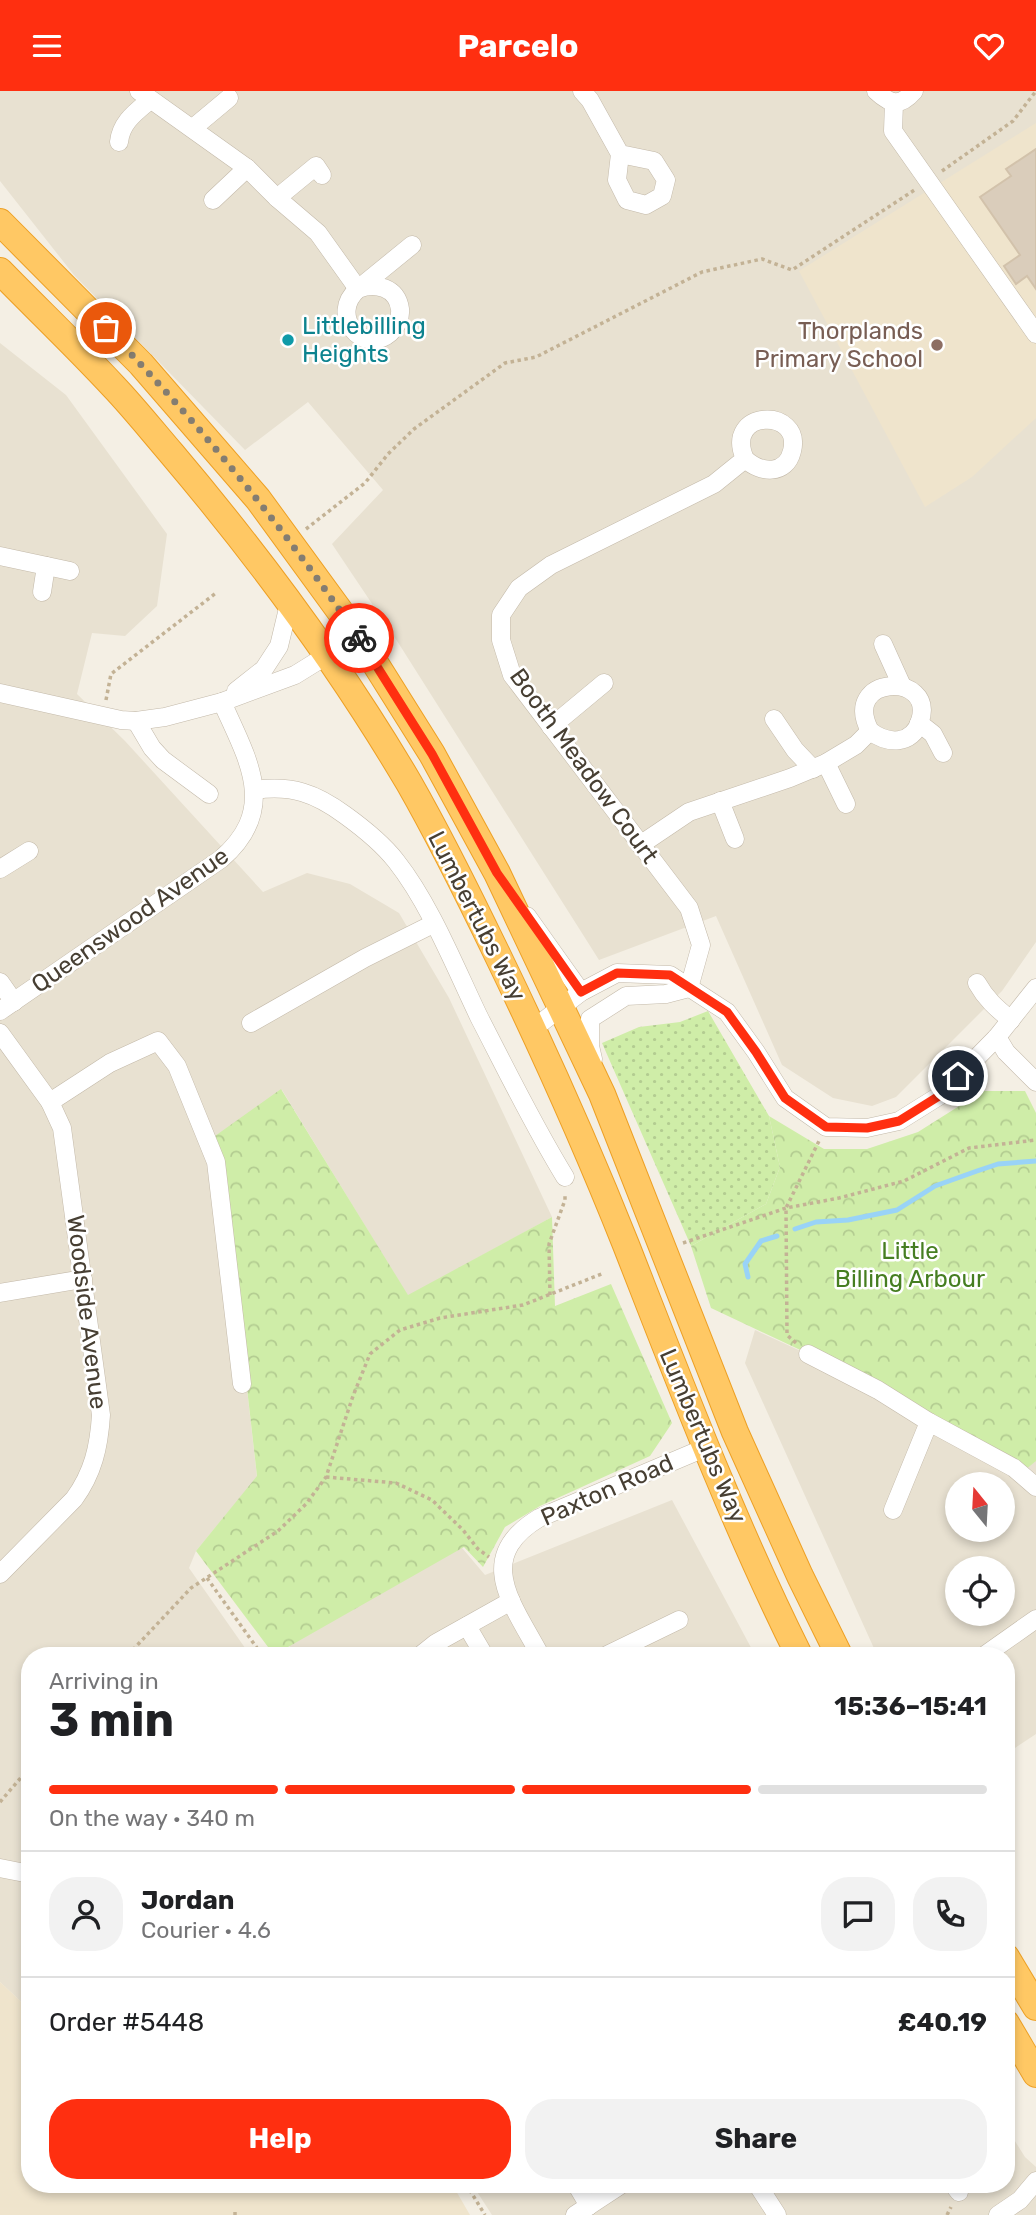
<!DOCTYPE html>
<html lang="en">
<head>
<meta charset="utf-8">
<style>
	body { margin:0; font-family:Rubik,sans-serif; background:#f2f2f2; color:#202124; height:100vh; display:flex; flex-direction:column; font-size:26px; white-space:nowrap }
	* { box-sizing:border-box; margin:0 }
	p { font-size:23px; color:#757577 }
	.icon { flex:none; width:38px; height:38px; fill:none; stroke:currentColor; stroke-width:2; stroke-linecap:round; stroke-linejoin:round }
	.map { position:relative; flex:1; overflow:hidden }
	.side { position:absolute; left:21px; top:1556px; width:994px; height:546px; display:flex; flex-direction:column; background:#fff; border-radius:28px; box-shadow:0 4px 10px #0003 }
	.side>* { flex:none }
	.needle { width:46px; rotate:342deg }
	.buttons { position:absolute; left:945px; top:1381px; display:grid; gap:14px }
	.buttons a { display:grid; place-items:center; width:70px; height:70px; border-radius:50%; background:#fff; box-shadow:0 4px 10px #0003; font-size:35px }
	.pin { position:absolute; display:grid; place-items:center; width:60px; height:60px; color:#fff; margin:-30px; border:4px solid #fff; border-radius:50%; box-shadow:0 2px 7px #0007 }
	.courier { position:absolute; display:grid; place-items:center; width:70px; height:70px; margin:-35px; border:5px solid #ff2f10; border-radius:50%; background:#fff; color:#222; box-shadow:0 2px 9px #0007 }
	.overview em { font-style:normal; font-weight:700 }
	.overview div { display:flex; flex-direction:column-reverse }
	.overview { display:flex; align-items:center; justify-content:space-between; height:119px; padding:0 28px }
	h1 { font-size:46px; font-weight:700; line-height:52px }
	.bar { display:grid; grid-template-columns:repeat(4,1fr); gap:10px 7px; align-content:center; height:84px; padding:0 28px }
	.bar i { height:9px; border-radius:5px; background:#e0e0e0 }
	.bar .selected { background:#ff2f10 }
	.bar p { grid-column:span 4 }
	.line { display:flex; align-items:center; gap:18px; padding:0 28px; border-top:2px solid #e0e0e0 }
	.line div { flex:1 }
	.round { display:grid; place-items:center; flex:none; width:74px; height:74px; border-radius:28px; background:#f2f2f2 }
	.button { display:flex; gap:14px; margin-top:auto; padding:14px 28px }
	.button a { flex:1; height:80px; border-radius:28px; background:#ff2f10; color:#fff; font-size:28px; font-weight:700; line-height:80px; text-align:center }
	.button a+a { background:#f2f2f2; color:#202124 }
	header { display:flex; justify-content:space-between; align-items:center; height:91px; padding:0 28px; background:#ff2f10; color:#fff; font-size:32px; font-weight:700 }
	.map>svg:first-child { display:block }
</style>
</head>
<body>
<header><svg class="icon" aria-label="menu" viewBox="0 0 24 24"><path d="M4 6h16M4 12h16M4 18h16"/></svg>Parcelo<svg class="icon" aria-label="heart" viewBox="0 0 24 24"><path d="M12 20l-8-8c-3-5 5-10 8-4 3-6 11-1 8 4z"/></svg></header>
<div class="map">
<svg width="1036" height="2124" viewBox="0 0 1036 2124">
	<defs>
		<pattern id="grass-dots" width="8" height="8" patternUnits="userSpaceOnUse" patternTransform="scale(1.75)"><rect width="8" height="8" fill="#cfeda8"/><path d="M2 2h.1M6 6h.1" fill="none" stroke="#b3cc91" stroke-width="1.8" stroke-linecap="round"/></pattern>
		<pattern id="forest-crowns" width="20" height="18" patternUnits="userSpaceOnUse" patternTransform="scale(1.75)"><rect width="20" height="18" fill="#cfeda8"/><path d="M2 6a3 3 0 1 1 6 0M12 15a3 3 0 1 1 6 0" fill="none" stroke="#b3cc91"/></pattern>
	</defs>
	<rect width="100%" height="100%" fill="#f4efe4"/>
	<g fill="#e8e1d1" fill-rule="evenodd">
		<path d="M 0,0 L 1036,0 L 1036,851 L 1002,900 L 896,1006 L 872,1015 L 833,1007 L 782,974 L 716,825 L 599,869 L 399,553 L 332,453 L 383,399 L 308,311 L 245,359 L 74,184 L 0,90 Z"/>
		<path d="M 0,252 L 66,304 L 167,443 L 157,515 L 125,545 L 92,542 L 77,603 L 125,650 L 263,801 L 307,782 L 350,793 L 399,822 L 449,907 L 552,1126 L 408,1205 L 282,999 L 221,1069 L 257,1386 L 196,1460 L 189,1477 L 250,1564 L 30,1564 L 30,1919 L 0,1891 Z"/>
		<path d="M 755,1239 L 1036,1368 L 1036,1643 L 1006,1663 L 1006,1564 L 877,1564 L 745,1272 ZM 957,1393 L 1003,1393 L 1003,1438 L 957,1438 ZM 957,1477 L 1003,1477 L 1003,1522 L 957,1522 Z"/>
		<path d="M 672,1409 L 755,1564 L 294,1564 L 284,1545 L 457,1451 L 485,1484 Z"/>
		<path d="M 1006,2036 L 1025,2066 L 1036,2076 L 1036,2124 L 492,2124 L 472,2093 L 1006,2093 Z"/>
	</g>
	<g fill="#efe4cc">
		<path d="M 1036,32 L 1036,327 L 972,386 L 925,416 L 799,180 Z"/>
		<path d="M 0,1891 L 30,1919 L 30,2093 L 452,2093 L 470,2124 L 0,2124 Z"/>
	</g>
	<path fill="url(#grass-dots)" d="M 708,920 L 769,1025 L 780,1076 L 766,1113 L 691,1155 L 602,952 L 639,936 L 680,931 Z"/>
	<g fill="url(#forest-crowns)">
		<path d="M 281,998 L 408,1204 L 552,1126 L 555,1215 L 611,1193 L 672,1332 L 650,1365 L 540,1415 L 505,1436 L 483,1476 L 464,1456 L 274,1564 L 196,1460 L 257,1385 L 221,1069 L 215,1045 Z"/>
		<path d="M 983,1000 L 1025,1000 L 1036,1022 L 1036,1370 L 1020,1383 L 858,1286 L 711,1217 L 691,1155 L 766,1113 L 780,1076 L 769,1025 L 824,1058 L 867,1058 L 918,1041 Z"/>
	</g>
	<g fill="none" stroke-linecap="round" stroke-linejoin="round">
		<g stroke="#99d3f7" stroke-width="5">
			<path d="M 795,1138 L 816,1131 L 848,1129 L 897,1119 L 935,1095 L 977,1080 L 998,1073 L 1036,1070"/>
			<path d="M 748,1186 L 745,1173 L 761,1150 L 777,1145"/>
		</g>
	</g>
	<path fill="#dacdbb" stroke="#d2c2ab" stroke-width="2" d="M 1036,58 L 1036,198 L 1027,185 L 1016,193 L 1004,175 L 1020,164 L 980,106 L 1011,85 L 1006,78 Z"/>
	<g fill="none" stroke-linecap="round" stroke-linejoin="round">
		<defs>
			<g id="minor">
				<path d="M 139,0 L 247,77 L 277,107 L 318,142 L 358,198"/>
				<path d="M 582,0 L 590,9 L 620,63 L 617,89 L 627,109 L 646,114 L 662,105 L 666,89 L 654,70 L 620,63"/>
				<path d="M 876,0 C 891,14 900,16 914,0"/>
				<path d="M 894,12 L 893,40 L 1036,243"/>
				<path d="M 193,37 L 229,7"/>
				<path d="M 119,51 C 121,31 136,21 150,9"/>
				<path d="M 277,107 L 316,75 L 322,84"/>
				<path d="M 213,109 L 247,77"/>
				<path d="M 358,198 C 375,191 397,196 400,218 C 401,228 397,235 390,242 C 363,265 328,224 358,198 L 412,154"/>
				<path d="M 0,465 L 70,480"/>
				<path d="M 42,501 L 46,475"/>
				<path d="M 883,553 L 902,595"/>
				<path d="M 236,600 L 264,578 L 279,555 L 290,509"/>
				<path d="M 0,602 L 121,629 L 136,630 L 165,626 L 222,611 L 295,584 L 358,545"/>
				<path d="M 774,628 L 795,659 L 813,678"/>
				<path d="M 136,630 L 152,657 L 163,669 L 209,703"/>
				<path d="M 919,632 L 933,643 L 943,662"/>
				<path d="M 551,636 L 604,592"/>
				<path d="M 826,672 L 846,713"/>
				<path d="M 255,699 C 292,694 315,702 345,724 C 363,737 382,752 396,770 C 430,813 455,876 479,926 C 507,980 533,1034 565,1086"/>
				<path d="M 720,710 L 735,748"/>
				<path d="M 640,754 L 689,721 L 790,687 L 826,672 L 856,654 L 870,640 C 840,584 936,580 920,630 C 912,655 887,653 870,640"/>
				<path d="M 0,778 L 29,760"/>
				<path d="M 527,825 L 581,901"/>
				<path d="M 0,891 L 14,911"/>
				<path d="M 977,892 C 986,908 996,917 1011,929"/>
				<path d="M 689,897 L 701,854 L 689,817 L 512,584 L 501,549 L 501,524 L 519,497 L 551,474 L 714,393 L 745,368 C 723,318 803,316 792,360 C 786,385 760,382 745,368"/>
				<path d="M 0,920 L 221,768 C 279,718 248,669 222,611"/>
				<path d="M 251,932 L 365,867 L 433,833"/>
				<path d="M 533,938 L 581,901 L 617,882 L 670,884 L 727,921 L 756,961 L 785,1007 L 826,1036 L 867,1037 L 899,1030 L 939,1005 L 997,946 L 1036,897"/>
				<path d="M 0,942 L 50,1011 L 62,1037 L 101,1324 C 99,1356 93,1382 74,1408 L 0,1483"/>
				<path d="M 997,946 L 1006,961 L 1036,991"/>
				<path d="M 593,968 L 590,955 L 590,928 L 626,905 L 666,903 L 689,897"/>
				<path d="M 50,1011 L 110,972 L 158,950 L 177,975 L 216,1071 L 242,1293"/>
				<path d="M 0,1202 L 83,1188"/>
				<path d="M 808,1263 L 878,1299 L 929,1331"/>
				<path d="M 893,1419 L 929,1331 L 1014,1377 L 1036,1396"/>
				<path d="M 467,1535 L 484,1564"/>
				<path d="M 421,1564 L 436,1552 L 511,1510"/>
				<path d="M 540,1564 C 513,1513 473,1467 539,1427 L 707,1356"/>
				<path d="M 607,1564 L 679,1529"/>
				<path d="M 985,1564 L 1036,1528"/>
				<path d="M 0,1777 L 30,1783"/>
				<path d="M 576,2093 L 589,2115"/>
				<path d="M 757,2093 L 777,2124"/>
				<path d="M 953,2093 L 959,2101"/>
				<path d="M 575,2124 L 622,2093"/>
				<path d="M 998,2124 L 1020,2109 L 1036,2090"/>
			</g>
			<g id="highway">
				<path d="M 0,131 L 141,273 L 258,408 L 358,545 L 432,663 L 497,782 L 602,1003 L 735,1341 L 800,1485 L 839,1564"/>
				<path d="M 0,180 C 38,219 77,256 114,296 C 134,317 153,341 172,363 C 260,467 340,575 409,692 C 441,748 470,807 498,865 C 544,960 587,1056 626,1154 C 680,1292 733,1432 799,1564"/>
				<path d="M 1006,1866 L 1036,1916"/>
				<path d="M 1006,1932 L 1036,1983"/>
			</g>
		</defs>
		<use href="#minor" stroke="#c3b9a9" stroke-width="19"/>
		<use href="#highway" stroke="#eda025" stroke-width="28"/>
		<g stroke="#c3b295" stroke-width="3.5" stroke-dasharray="3.5 3.5" stroke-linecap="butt">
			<path d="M 942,80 L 1013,30 L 1036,0"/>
			<path d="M 306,438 L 365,392 L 388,363 L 414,338 L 505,272 L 536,266 L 702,181 L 762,168 L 792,179 L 916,98"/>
			<path d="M 106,609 L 111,583 L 216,502"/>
			<path d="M 683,1152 L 786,1117 L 839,1107 L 904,1090 L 969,1057 L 1036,1049"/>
			<path d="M 550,1204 L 549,1153 L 565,1109 L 565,1102"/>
			<path d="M 796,1252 L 787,1244 L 786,1117 L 819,1050"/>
			<path d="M 326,1386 L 396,1392 L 432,1409 L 463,1439 L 478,1458 L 489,1466"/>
			<path d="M 207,1487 L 262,1564"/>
			<path d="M 128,1564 L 191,1497 L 278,1440 L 306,1413 L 326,1386 L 353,1305 L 370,1263 L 400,1239 L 440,1227 L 523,1214 L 604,1182"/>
			<path d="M 0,1711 L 30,1676"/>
			<path d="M 466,2093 L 485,2124"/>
			<path d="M 235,2124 L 235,2121"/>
			<path d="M 947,2124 L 951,2116"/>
		</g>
		<use href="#minor" stroke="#fff" stroke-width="18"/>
		<use href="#highway" stroke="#ffc864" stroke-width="26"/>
	</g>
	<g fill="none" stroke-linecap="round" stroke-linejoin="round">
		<path stroke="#847d71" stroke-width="7" stroke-dasharray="0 12.6" d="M 106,237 C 199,332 284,437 359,547"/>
		<path stroke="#ff2f10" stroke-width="9" d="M 359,547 L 432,663 L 497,782 L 581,901 L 617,882 L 670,884 L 727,921 L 756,961 L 785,1007 L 826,1036 L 867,1037 L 899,1030 L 939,1005 L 958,985"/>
	</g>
	<circle fill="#0f9aa8" stroke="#fff" stroke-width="2.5" cx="288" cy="249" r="7"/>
	<circle fill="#8d6e63" stroke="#fff" stroke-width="2.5" cx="937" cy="254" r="7"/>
	<g text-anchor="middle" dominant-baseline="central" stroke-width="5" stroke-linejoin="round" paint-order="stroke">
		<g font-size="24" fill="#0d838f" stroke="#fff" text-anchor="start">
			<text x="302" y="235">Littlebilling<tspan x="302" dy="28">Heights</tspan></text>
		</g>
		<g font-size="24" fill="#785e54" stroke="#fff" text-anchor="end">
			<text x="923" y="240">Thorplands<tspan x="923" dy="28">Primary School</tspan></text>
		</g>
		<g font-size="24" fill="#473f33" stroke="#fff">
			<text transform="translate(584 675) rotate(54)">Booth Meadow Court</text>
			<text transform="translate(477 825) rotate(63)">Lumbertubs Way</text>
			<text transform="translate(130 829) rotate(-35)">Queenswood Avenue</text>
			<text transform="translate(87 1221) rotate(83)">Woodside Avenue</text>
			<text transform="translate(703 1345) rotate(67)">Lumbertubs Way</text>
			<text transform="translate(607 1399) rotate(-24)">Paxton Road</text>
		</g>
		<g font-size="24" fill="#467e21" stroke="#fff">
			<text x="910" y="1160">Little<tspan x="910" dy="28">Billing Arbour</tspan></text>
		</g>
	</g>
</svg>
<div class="buttons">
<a><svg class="needle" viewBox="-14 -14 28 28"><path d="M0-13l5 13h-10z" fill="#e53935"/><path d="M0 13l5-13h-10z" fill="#757577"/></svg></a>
<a><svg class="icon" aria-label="locate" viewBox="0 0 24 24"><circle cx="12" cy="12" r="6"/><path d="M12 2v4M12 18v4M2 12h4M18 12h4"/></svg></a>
</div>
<div class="pin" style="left:106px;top:237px;background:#ea580c"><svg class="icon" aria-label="bag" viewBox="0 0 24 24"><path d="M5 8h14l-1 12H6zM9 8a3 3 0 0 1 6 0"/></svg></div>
<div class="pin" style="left:958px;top:985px;background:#1f2937"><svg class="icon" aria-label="home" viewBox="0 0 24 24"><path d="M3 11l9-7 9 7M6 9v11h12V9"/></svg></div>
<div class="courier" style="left:359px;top:547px"><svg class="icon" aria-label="bike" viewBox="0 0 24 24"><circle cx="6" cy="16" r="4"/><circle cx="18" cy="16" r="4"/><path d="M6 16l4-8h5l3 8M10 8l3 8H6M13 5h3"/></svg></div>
<section class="side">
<div class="overview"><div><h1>3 min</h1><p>Arriving in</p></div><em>15:36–15:41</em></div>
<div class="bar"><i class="selected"></i><i class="selected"></i><i class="selected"></i><i></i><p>On the way · 340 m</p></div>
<div class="line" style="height:126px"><a class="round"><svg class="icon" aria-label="person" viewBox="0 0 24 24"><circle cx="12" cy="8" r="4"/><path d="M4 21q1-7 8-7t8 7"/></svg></a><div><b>Jordan</b><p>Courier · 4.6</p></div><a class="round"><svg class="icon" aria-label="chat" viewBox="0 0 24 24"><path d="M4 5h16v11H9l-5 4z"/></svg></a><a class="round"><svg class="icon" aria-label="phone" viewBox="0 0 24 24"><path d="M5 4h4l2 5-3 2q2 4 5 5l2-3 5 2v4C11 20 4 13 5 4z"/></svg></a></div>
<div class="line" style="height:91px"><div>Order #5448</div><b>£40.19</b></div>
<div class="button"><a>Help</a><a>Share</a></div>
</section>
</div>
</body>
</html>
